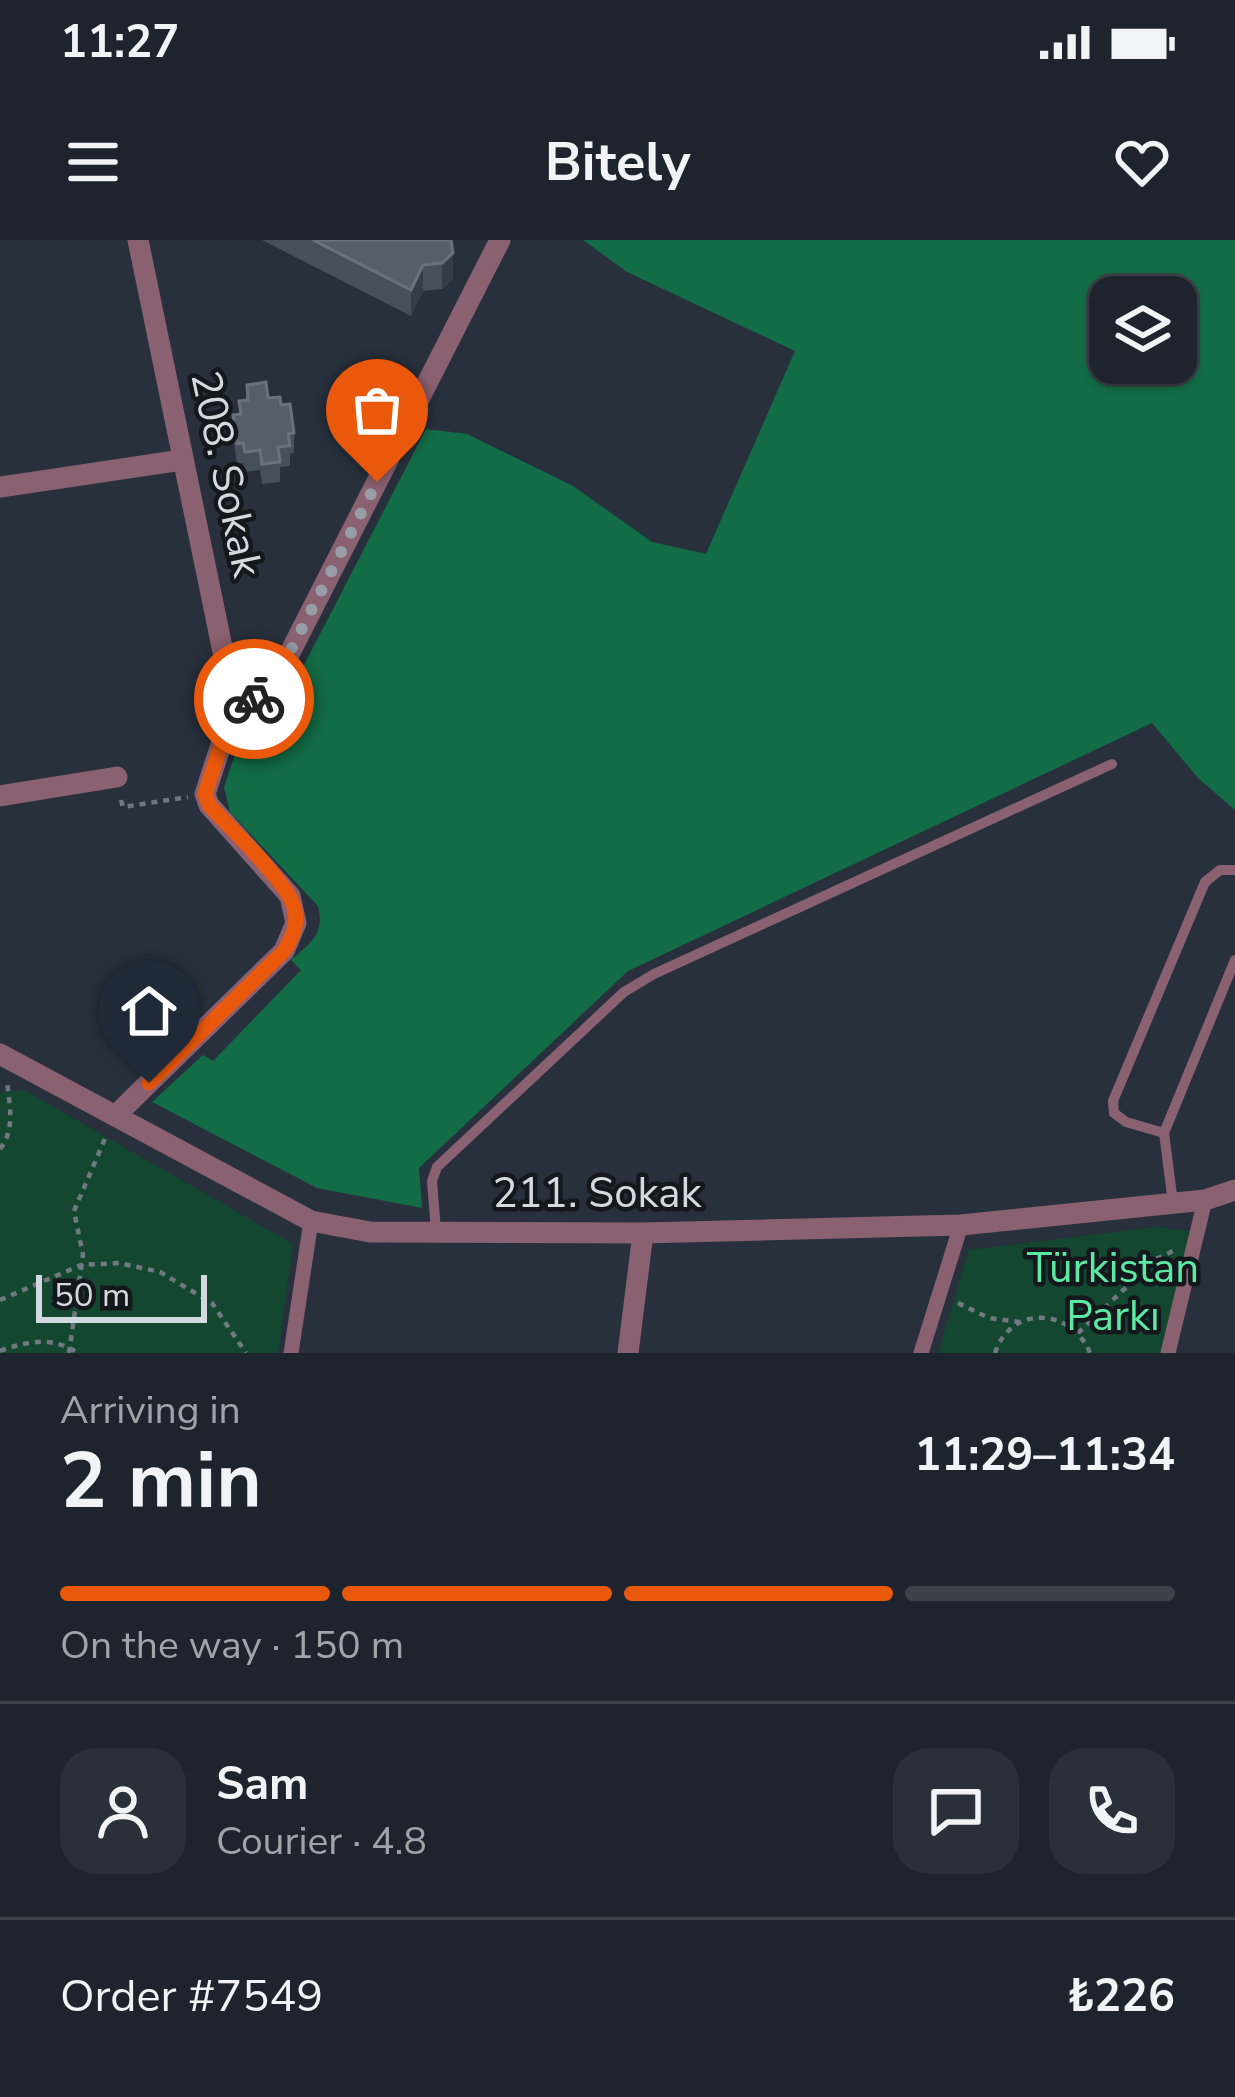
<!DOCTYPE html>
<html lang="en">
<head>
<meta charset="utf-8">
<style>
	body { margin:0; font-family:"Nunito Sans",sans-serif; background:#2a3039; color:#f1f3f6; height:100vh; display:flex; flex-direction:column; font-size:45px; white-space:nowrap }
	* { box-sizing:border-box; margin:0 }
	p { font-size:39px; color:#a0a4aa }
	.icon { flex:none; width:66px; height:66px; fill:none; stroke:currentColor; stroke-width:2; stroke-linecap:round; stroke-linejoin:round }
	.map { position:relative; height:1113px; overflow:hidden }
	.panel { display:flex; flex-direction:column; background:#1d242d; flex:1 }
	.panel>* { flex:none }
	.tools { position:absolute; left:1089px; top:36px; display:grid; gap:24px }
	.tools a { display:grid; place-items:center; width:108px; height:108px; border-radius:24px; background:#1d242d; box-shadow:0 3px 9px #0004,0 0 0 3px #3b4149; font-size:60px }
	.scale { position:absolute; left:36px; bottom:30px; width:171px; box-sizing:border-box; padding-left:12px; border:6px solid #d3d9e1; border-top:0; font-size:33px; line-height:42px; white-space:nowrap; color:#d3d9e1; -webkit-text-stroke:9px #14181d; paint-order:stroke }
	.pin { position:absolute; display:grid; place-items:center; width:102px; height:102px; color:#fff; margin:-123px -51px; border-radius:50% 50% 50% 0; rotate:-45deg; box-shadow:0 0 12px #0007 }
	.pin .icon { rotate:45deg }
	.courier { position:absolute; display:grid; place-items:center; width:120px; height:120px; margin:-60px; border:9px solid #ea580c; border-radius:50%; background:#fff; color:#222; box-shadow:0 3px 15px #0007 }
	.headline em { font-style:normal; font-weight:700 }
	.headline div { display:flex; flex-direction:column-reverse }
	.headline { display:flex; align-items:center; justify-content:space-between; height:204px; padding:0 60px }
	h1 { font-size:78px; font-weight:700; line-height:90px }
	.bar { display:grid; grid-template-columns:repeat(4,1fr); gap:18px 12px; align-content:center; height:144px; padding:0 60px }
	.bar i { height:15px; border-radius:9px; background:#3b4149 }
	.bar .on { background:#ea580c }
	.bar p { grid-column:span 4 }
	.line { display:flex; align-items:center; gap:30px; padding:0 60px; border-top:3px solid #3b4149 }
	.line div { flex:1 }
	.round { display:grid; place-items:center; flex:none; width:126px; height:126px; border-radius:36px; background:#2a3039 }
	.status { display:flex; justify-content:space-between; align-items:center; height:84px; padding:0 60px; background:#1d242d; direction:ltr }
	.status svg { height:33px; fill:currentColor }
	header { display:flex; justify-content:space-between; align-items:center; height:156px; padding:0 60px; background:#1d242d; font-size:54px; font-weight:700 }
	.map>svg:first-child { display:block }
</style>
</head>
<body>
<div class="status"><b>11:27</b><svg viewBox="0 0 49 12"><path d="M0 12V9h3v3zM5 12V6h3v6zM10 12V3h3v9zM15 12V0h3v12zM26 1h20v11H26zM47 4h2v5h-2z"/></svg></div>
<header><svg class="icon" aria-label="menu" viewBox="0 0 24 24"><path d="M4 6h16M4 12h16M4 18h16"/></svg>Bitely<svg class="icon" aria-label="heart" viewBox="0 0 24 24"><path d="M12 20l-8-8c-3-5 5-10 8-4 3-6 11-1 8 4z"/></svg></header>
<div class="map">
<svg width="1235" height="1113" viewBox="0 0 1235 1113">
	<rect width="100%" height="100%" fill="#27303c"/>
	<g fill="#14472f">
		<path d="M 24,850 L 293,1004 L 278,1113 L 0,1113 L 0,853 Z"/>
		<path d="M 1156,987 L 1190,991 L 1162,1113 L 938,1113 L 969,1010 Z"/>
	</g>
	<path fill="#126c45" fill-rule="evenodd" d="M 583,0 L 1235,0 L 1235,570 L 1198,538 L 1152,483 L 628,731 L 419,928 L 422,968 L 317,948 L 152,862 L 203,815 L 213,821 L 301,730 L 291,720 C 311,703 325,693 318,666 L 230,572 L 224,547 L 243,491 L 273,485 L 426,189 L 467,194 L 573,246 L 652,302 L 706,314 L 795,111 L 627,32 ZM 1110,57 L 1176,57 L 1176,123 L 1110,123 Z"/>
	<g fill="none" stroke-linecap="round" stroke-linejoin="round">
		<g stroke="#707882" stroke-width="4.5" stroke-dasharray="6 6" stroke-linecap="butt">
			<path d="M 121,560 L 123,567 L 188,557"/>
			<path d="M 0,909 C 16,889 9,864 7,840"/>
			<path d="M 0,1060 L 81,1025 L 119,1023 L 160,1032 L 212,1063 L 246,1113"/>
			<path d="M 958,1063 L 989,1078 L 1020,1082"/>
			<path d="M 1078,1093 L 1156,1019 L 1173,1011"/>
			<path d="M 0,1111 C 28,1101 52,1096 78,1113"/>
			<path d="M 69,1113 L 83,1015 L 74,971 L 107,894"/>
			<path d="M 995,1113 C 1011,1064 1072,1068 1090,1113"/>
		</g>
		<g stroke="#8a6171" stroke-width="10">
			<path d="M 1164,893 L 1126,882 L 1114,873 L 1113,861 L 1205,642 L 1220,630 L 1235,630"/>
			<path d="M 1173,963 L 1164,893 L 1235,720"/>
			<path d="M 436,991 L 432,941 L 437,927 L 624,752 L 654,734 L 1112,524"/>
		</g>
		<g stroke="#8a6171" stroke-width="15">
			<path d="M 291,1113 L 311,981"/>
			<path d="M 921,1113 L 961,985"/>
			<path d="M 1168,1113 L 1205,960"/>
		</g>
		<g stroke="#8a6171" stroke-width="21">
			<path d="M 0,247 L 182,220"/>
			<path d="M 234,465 L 263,455 L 274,444 L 500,0"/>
			<path d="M 0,556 L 117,537"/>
			<path d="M 0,814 L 311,981 L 370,992 L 643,993 L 961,985 L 1205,960 L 1235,950"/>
			<path d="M 115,876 L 284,711 L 296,683 L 290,656 L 209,565 L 205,554 L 234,465 L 138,0"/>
			<path d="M 628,1113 L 643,993"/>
		</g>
	</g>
	<g fill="#474f5c">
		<path d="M 262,0 L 451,0 L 453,39 L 442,49 L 423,51 L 411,76 Z"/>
		<path d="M 247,145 L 281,165 L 294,193 L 294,213 L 290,214 L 290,226 L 280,227 L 280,242 L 262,244 L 260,230 L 245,232 L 243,223 L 237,224 L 233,195 L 233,175 L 239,174 L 239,161 L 247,161 Z"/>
	</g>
	<g fill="#343d49">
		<path d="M 453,13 L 453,39 L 442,49 L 442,23 Z"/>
		<path d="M 423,25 L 423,51 L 411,76 L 411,50 Z"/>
	</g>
	<g fill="#565e6a" stroke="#69717d" stroke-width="3">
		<path d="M 313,0 L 451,0 L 453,13 L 442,23 L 423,25 L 411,50 Z"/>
		<path d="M 266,142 L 268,158 L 280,157 L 281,165 L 290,164 L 294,193 L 288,194 L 290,206 L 278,207 L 280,222 L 262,224 L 260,210 L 245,212 L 243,203 L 237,204 L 233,175 L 241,174 L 239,161 L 248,160 L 247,145 Z"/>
	</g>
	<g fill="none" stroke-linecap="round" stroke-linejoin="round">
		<path stroke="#979ea7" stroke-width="12" stroke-dasharray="0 21.6" d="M 254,459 L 274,443 L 377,242"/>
		<path stroke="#ea580c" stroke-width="15" d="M 149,843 L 284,711 C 293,697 299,683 294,667 C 288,643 228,586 209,565 L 205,554 L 234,465 L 254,459"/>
	</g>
	<g text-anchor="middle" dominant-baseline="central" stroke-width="9" stroke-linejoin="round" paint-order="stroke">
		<g font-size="42" fill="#d3d9e1" stroke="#14181d">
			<text transform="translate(226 234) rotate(78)">208. Sokak</text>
			<text x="597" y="953">211. Sokak</text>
		</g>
		<g font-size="42" fill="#5ce9a4" stroke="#14181d">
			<text x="1113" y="1028">Türkistan<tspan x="1113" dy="48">Parkı</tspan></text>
		</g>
	</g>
</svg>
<div class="tools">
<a><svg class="icon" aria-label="layers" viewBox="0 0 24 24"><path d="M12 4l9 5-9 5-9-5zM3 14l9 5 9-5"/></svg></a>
</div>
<div class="scale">50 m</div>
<div class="pin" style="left:377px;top:242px;background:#ea580c"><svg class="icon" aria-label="bag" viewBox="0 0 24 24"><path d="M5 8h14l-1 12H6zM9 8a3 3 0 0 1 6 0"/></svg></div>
<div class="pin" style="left:149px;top:843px;background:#1f2937"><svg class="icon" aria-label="home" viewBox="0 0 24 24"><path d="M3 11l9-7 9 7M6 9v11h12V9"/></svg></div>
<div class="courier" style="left:254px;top:459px"><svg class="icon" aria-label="bike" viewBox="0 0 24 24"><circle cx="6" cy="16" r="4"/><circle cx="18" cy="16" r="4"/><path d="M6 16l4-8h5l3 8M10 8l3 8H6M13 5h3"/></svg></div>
</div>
<section class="panel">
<div class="headline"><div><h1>2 min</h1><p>Arriving in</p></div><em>11:29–11:34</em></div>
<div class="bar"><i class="on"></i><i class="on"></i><i class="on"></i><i></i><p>On the way · 150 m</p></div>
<div class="line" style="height:216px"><a class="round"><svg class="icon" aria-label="person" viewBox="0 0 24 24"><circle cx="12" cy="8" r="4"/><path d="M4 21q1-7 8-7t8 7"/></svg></a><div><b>Sam</b><p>Courier · 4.8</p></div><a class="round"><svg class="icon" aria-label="chat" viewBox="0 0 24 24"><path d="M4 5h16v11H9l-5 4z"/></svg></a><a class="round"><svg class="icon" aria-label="phone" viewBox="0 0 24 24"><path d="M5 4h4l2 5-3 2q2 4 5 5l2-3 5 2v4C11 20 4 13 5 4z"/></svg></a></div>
<div class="line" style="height:156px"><div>Order #7549</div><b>₺226</b></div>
</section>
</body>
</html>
